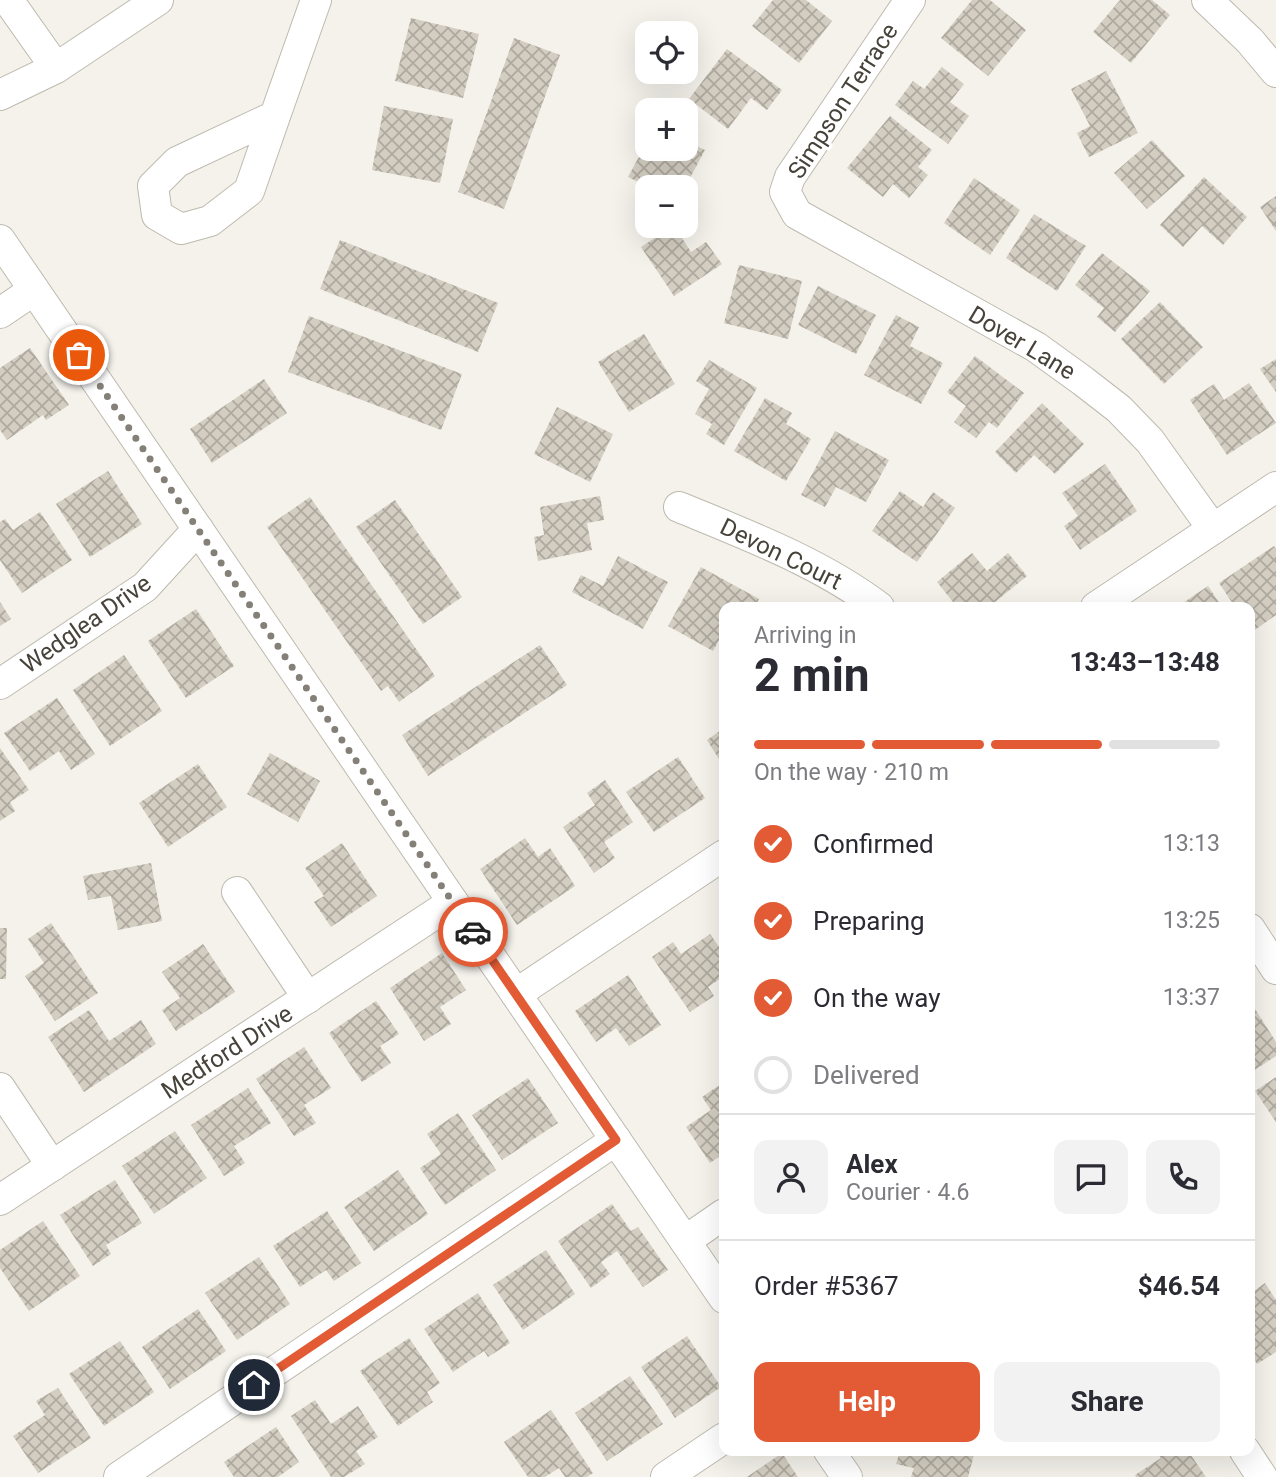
<!DOCTYPE html>
<html lang="en">
<head>
<meta charset="utf-8">
<style>
	body { margin:0; font-family:Roboto,sans-serif; background:#f2f2f3; color:#2b2b33; height:100vh; display:flex; flex-direction:column; font-size:26px; white-space:nowrap }
	* { box-sizing:border-box; margin:0 }
	p { font-size:23px; color:#7c7c81 }
	.icon { flex:none; width:38px; height:38px; fill:none; stroke:currentColor; stroke-width:2; stroke-linecap:round; stroke-linejoin:round }
	.map { position:relative; flex:1; overflow:hidden }
	.drawer { position:absolute; left:719px; top:602px; width:536px; height:854px; display:flex; flex-direction:column; background:#fff; border-radius:14px; box-shadow:0 7px 28px #0002 }
	.drawer>* { flex:none }
	.controls { position:absolute; left:635px; top:21px; display:grid; gap:14px }
	.controls a { display:grid; place-items:center; width:63px; height:63px; border-radius:14px; background:#fff; box-shadow:0 7px 28px #0002; font-size:35px }
	.pin { position:absolute; display:grid; place-items:center; width:60px; height:60px; color:#fff; margin:-30px; border:4px solid #fff; border-radius:50%; box-shadow:0 2px 7px #0007 }
	.courier { position:absolute; display:grid; place-items:center; width:70px; height:70px; margin:-35px; border:5px solid #e25b34; border-radius:50%; background:#fff; color:#222; box-shadow:0 2px 9px #0007 }
	.summary em { font-style:normal; font-weight:700 }
	.summary div { display:flex; flex-direction:column-reverse }
	.summary { display:flex; align-items:center; justify-content:space-between; height:119px; padding:0 35px }
	h1 { font-size:46px; font-weight:700; line-height:52px }
	.bar { display:grid; grid-template-columns:repeat(4,1fr); gap:10px 7px; align-content:center; height:84px; padding:0 35px }
	.bar i { height:9px; border-radius:5px; background:#e1e1e2 }
	.bar .current { background:#e25b34 }
	.bar p { grid-column:span 4 }
	.line { display:flex; align-items:center; gap:18px; padding:0 35px; border-top:2px solid #e1e1e2 }
	.line div { flex:1 }
	.round { display:grid; place-items:center; flex:none; width:74px; height:74px; border-radius:14px; background:#f2f2f3 }
	ol { padding:0 35px; list-style:none }
	li { display:flex; align-items:center; gap:21px; height:77px }
	li p { margin-inline-start:auto }
	li .icon { padding:7px; border-radius:50%; background:#e25b34; color:#fff; stroke-width:4 }
	li:last-child { color:#7c7c81 }
	li i { width:38px; height:38px; border:4px solid #e1e1e2; border-radius:50% }
	.cta { display:flex; gap:14px; margin-top:auto; padding:14px 35px }
	.cta a { flex:1; height:80px; border-radius:14px; background:#e25b34; color:#fff; font-size:28px; font-weight:700; line-height:80px; text-align:center }
	.cta a+a { background:#f2f2f3; color:#2b2b33 }
	.map>svg:first-child { display:block }
</style>
</head>
<body>
<div class="map">
<svg width="1276" height="1477" viewBox="0 0 1276 1477">
	<defs>
		<pattern id="building-cross-hatch" width="8" height="8" patternUnits="userSpaceOnUse" patternTransform="scale(1.75)"><rect width="8" height="8" fill="#d4cec2"/><path d="M0 0l8 8M0 8l8-8" fill="none" stroke="#aea99f"/></pattern>
	</defs>
	<rect width="100%" height="100%" fill="#f4f2eb"/>
	<g fill="url(#building-cross-hatch)">
		<path d="M 773,0 L 806,0 L 832,21 L 799,63 L 752,26 Z"/>
		<path d="M 972,0 L 990,0 L 1026,30 L 988,76 L 941,38 Z"/>
		<path d="M 1120,0 L 1152,0 L 1170,15 L 1131,63 L 1093,32 Z"/>
		<path d="M 411,18 L 479,34 L 463,98 L 395,81 Z"/>
		<path d="M 514,38 L 560,55 L 504,209 L 458,192 Z"/>
		<path d="M 727,49 L 782,90 L 767,110 L 751,98 L 728,129 L 689,99 Z"/>
		<path d="M 942,67 L 964,84 L 950,102 L 969,116 L 948,144 L 895,105 L 913,81 L 924,89 Z"/>
		<path d="M 1106,71 L 1138,133 L 1089,157 L 1077,133 L 1090,126 L 1071,89 Z"/>
		<path d="M 384,106 L 453,119 L 440,183 L 372,170 Z"/>
		<path d="M 890,116 L 932,150 L 918,167 L 928,175 L 909,198 L 893,184 L 883,197 L 847,168 Z"/>
		<path d="M 648,140 L 648,149 L 686,149 L 686,141 L 705,150 L 685,187 L 649,187 L 628,177 Z"/>
		<path d="M 1152,140 L 1185,176 L 1147,209 L 1114,173 Z"/>
		<path d="M 1204,177 L 1247,217 L 1223,245 L 1202,226 L 1183,247 L 1160,225 Z"/>
		<path d="M 974,178 L 1020,210 L 990,255 L 944,223 Z"/>
		<path d="M 1276,196 L 1276,231 L 1260,207 Z"/>
		<path d="M 1034,214 L 1086,246 L 1057,291 L 1006,258 Z"/>
		<path d="M 673,226 L 685,226 L 690,233 L 682,238 L 691,252 L 706,242 L 722,264 L 674,296 L 641,247 Z"/>
		<path d="M 340,240 L 498,303 L 478,352 L 320,289 Z"/>
		<path d="M 1102,253 L 1150,291 L 1115,332 L 1097,317 L 1104,308 L 1075,285 Z"/>
		<path d="M 739,265 L 802,281 L 788,339 L 724,323 Z"/>
		<path d="M 818,286 L 876,315 L 856,354 L 798,325 Z"/>
		<path d="M 1160,302 L 1203,347 L 1164,384 L 1121,339 Z"/>
		<path d="M 896,315 L 919,327 L 910,346 L 943,363 L 921,404 L 864,375 Z"/>
		<path d="M 309,316 L 462,374 L 441,430 L 288,372 Z"/>
		<path d="M 644,334 L 675,384 L 629,412 L 598,362 Z"/>
		<path d="M 30,348 L 69,405 L 46,420 L 43,415 L 7,440 L 0,430 L 0,368 Z"/>
		<path d="M 975,356 L 1024,393 L 997,428 L 989,422 L 976,438 L 954,422 L 966,406 L 947,392 Z"/>
		<path d="M 1276,359 L 1276,392 L 1260,369 Z"/>
		<path d="M 709,360 L 757,388 L 724,445 L 706,434 L 712,424 L 695,414 L 709,389 L 696,381 Z"/>
		<path d="M 264,379 L 287,413 L 212,463 L 190,429 Z"/>
		<path d="M 1249,383 L 1276,423 L 1227,455 L 1190,400 L 1214,384 L 1224,400 Z"/>
		<path d="M 765,398 L 792,413 L 786,424 L 811,439 L 786,481 L 734,451 Z"/>
		<path d="M 1042,403 L 1084,444 L 1055,474 L 1034,455 L 1016,473 L 995,452 Z"/>
		<path d="M 557,407 L 613,434 L 590,482 L 534,454 Z"/>
		<path d="M 835,431 L 889,460 L 866,502 L 836,487 L 825,507 L 801,495 Z"/>
		<path d="M 1105,464 L 1137,511 L 1080,550 L 1064,526 L 1078,516 L 1062,493 Z"/>
		<path d="M 108,471 L 142,524 L 90,557 L 56,504 Z"/>
		<path d="M 900,491 L 923,507 L 933,492 L 955,508 L 917,562 L 872,531 Z"/>
		<path d="M 600,496 L 604,520 L 587,523 L 592,550 L 538,561 L 534,537 L 544,535 L 540,507 Z"/>
		<path d="M 310,497 L 435,676 L 399,702 L 388,686 L 381,691 L 267,527 Z"/>
		<path d="M 395,500 L 462,597 L 423,624 L 356,527 Z"/>
		<path d="M 40,512 L 72,560 L 22,593 L 0,560 L 0,522 L 5,519 L 13,530 Z"/>
		<path d="M 1274,546 L 1276,549 L 1276,615 L 1252,632 L 1250,628 L 1250,607 L 1235,607 L 1219,583 Z"/>
		<path d="M 972,553 L 987,571 L 1008,553 L 1027,576 L 989,607 L 957,607 L 937,582 Z"/>
		<path d="M 618,556 L 668,582 L 643,629 L 572,592 L 581,575 L 603,586 Z"/>
		<path d="M 701,567 L 759,599 L 755,607 L 724,607 L 724,631 L 713,651 L 668,626 Z"/>
		<path d="M 1208,586 L 1222,607 L 1177,607 Z"/>
		<path d="M 0,602 L 11,619 L 0,626 Z"/>
		<path d="M 196,609 L 234,666 L 186,698 L 148,641 Z"/>
		<path d="M 540,645 L 567,685 L 428,776 L 402,735 Z"/>
		<path d="M 124,655 L 162,711 L 110,746 L 73,690 Z"/>
		<path d="M 57,698 L 95,754 L 71,770 L 59,751 L 30,771 L 4,733 Z"/>
		<path d="M 724,728 L 724,767 L 707,740 Z"/>
		<path d="M 0,748 L 29,790 L 10,802 L 15,811 L 0,821 Z"/>
		<path d="M 270,753 L 320,781 L 298,822 L 247,794 Z"/>
		<path d="M 678,757 L 705,798 L 654,832 L 626,792 Z"/>
		<path d="M 198,764 L 227,807 L 168,847 L 139,803 Z"/>
		<path d="M 605,780 L 633,822 L 604,842 L 615,858 L 594,873 L 563,827 L 595,805 L 587,793 Z"/>
		<path d="M 525,838 L 538,857 L 550,848 L 575,886 L 517,925 L 480,869 Z"/>
		<path d="M 342,843 L 377,896 L 331,927 L 314,902 L 324,896 L 305,868 Z"/>
		<path d="M 151,863 L 162,921 L 118,930 L 111,896 L 88,900 L 83,876 Z"/>
		<path d="M 51,923 L 98,993 L 55,1021 L 25,976 L 44,963 L 28,939 Z"/>
		<path d="M 0,928 L 7,928 L 6,979 L 0,979 Z"/>
		<path d="M 710,934 L 724,954 L 724,976 L 708,987 L 714,996 L 690,1012 L 652,957 L 673,942 L 681,954 Z"/>
		<path d="M 203,944 L 235,992 L 176,1031 L 162,1010 L 180,998 L 162,972 Z"/>
		<path d="M 442,953 L 466,990 L 440,1007 L 451,1024 L 424,1041 L 390,988 Z"/>
		<path d="M 628,975 L 661,1025 L 629,1046 L 616,1028 L 596,1042 L 575,1011 Z"/>
		<path d="M 376,1001 L 399,1034 L 380,1046 L 391,1063 L 362,1082 L 329,1033 Z"/>
		<path d="M 1250,1001 L 1276,1042 L 1276,1056 L 1250,1073 Z"/>
		<path d="M 89,1010 L 109,1041 L 141,1020 L 156,1044 L 84,1092 L 48,1037 Z"/>
		<path d="M 304,1047 L 331,1088 L 304,1105 L 316,1123 L 294,1136 L 256,1079 Z"/>
		<path d="M 1276,1077 L 1276,1122 L 1255,1091 Z"/>
		<path d="M 528,1078 L 558,1123 L 502,1160 L 472,1115 Z"/>
		<path d="M 721,1084 L 724,1089 L 724,1153 L 710,1163 L 686,1127 L 711,1110 L 702,1097 Z"/>
		<path d="M 248,1088 L 271,1123 L 234,1146 L 245,1163 L 224,1176 L 191,1125 Z"/>
		<path d="M 458,1113 L 496,1170 L 445,1205 L 420,1168 L 441,1154 L 427,1134 Z"/>
		<path d="M 175,1131 L 207,1178 L 154,1214 L 122,1166 Z"/>
		<path d="M 398,1170 L 428,1214 L 374,1251 L 344,1207 Z"/>
		<path d="M 115,1180 L 142,1223 L 106,1245 L 111,1254 L 93,1266 L 60,1215 Z"/>
		<path d="M 612,1204 L 631,1231 L 638,1227 L 668,1270 L 643,1287 L 617,1251 L 601,1262 L 610,1274 L 591,1288 L 558,1241 Z"/>
		<path d="M 327,1211 L 361,1263 L 334,1281 L 326,1270 L 300,1287 L 273,1246 Z"/>
		<path d="M 43,1221 L 80,1276 L 29,1311 L 0,1268 L 0,1250 Z"/>
		<path d="M 546,1250 L 575,1294 L 523,1330 L 493,1285 Z"/>
		<path d="M 259,1257 L 290,1304 L 237,1340 L 205,1293 Z"/>
		<path d="M 1265,1283 L 1276,1300 L 1276,1352 L 1257,1364 L 1250,1352 L 1250,1294 Z"/>
		<path d="M 478,1293 L 510,1343 L 488,1357 L 484,1351 L 453,1372 L 424,1329 Z"/>
		<path d="M 198,1309 L 226,1351 L 170,1389 L 142,1347 Z"/>
		<path d="M 687,1336 L 721,1387 L 675,1418 L 641,1367 Z"/>
		<path d="M 409,1338 L 440,1383 L 427,1392 L 433,1402 L 398,1426 L 360,1371 Z"/>
		<path d="M 120,1341 L 154,1392 L 104,1426 L 69,1374 Z"/>
		<path d="M 630,1376 L 663,1424 L 607,1461 L 575,1413 Z"/>
		<path d="M 58,1388 L 91,1438 L 38,1473 L 13,1436 L 45,1415 L 36,1401 Z"/>
		<path d="M 315,1400 L 331,1424 L 358,1406 L 378,1437 L 356,1451 L 365,1464 L 344,1477 L 331,1477 L 291,1416 Z"/>
		<path d="M 551,1410 L 593,1473 L 587,1477 L 565,1477 L 559,1468 L 545,1477 L 528,1477 L 504,1442 Z"/>
		<path d="M 276,1427 L 299,1462 L 278,1477 L 234,1477 L 224,1462 Z"/>
		<path d="M 900,1451 L 916,1454 L 917,1451 L 975,1451 L 968,1477 L 911,1477 L 914,1468 L 896,1464 Z"/>
		<path d="M 1156,1451 L 1188,1451 L 1206,1477 L 1136,1477 L 1135,1475 L 1161,1458 Z"/>
		<path d="M 782,1453 L 798,1477 L 747,1477 Z"/>
	</g>
	<g fill="none" stroke-linecap="round" stroke-linejoin="round">
		<defs>
			<g id="minor">
				<path d="M 8,0 L 56,68"/>
				<path d="M 910,0 L 790,177 L 785,192 L 797,214 L 1036,347 L 1083,381 L 1119,409 L 1150,441 L 1213,529"/>
				<path d="M 1207,0 L 1250,41 L 1276,72"/>
				<path d="M 0,95 L 56,68 L 158,0"/>
				<path d="M 275,116 L 249,191 L 210,221 L 181,229 L 157,215 L 153,186 L 177,162 L 275,116 L 316,0"/>
				<path d="M 0,240 L 724,1298"/>
				<path d="M 0,313 L 34,290"/>
				<path d="M 679,507 C 747,535 819,562 879,607"/>
				<path d="M 1096,607 L 1276,487"/>
				<path d="M 0,684 L 145,587 L 198,529"/>
				<path d="M 237,892 L 308,998"/>
				<path d="M 1250,929 L 1276,969"/>
				<path d="M 516,994 L 724,855"/>
				<path d="M 0,1088 L 52,1166"/>
				<path d="M 0,1200 L 453,902"/>
				<path d="M 685,1241 L 724,1214"/>
				<path d="M 829,1451 L 847,1477"/>
				<path d="M 1245,1451 L 1262,1477"/>
				<path d="M 119,1477 L 616,1140"/>
				<path d="M 666,1477 L 724,1438"/>
			</g>
		</defs>
		<use href="#minor" stroke="#bebaaf" stroke-width="32"/>
		<use href="#minor" stroke="#fff" stroke-width="30"/>
	</g>
	<g fill="none" stroke-linecap="round" stroke-linejoin="round">
		<path stroke="#848078" stroke-width="7" stroke-dasharray="0 12.6" d="M 79,355 L 473,932"/>
		<path stroke="#e25b34" stroke-width="9" d="M 254,1385 L 616,1140 L 473,932"/>
	</g>
	<g text-anchor="middle" dominant-baseline="central" stroke-width="6" stroke-linejoin="round" paint-order="stroke">
		<g font-size="24" fill="#47433a" stroke="#fff">
			<text transform="translate(843 101) rotate(-57)">Simpson Terrace</text>
			<text transform="translate(1022 343) rotate(31)">Dover Lane</text>
			<text transform="translate(781 554) rotate(26)">Devon Court</text>
			<text transform="translate(86 624) rotate(-35)">Wedglea Drive</text>
			<text transform="translate(227 1052) rotate(-33)">Medford Drive</text>
		</g>
	</g>
</svg>
<div class="controls">
<a><svg class="icon" aria-label="locate" viewBox="0 0 24 24"><circle cx="12" cy="12" r="6"/><path d="M12 2v4M12 18v4M2 12h4M18 12h4"/></svg></a>
<a>+</a>
<a>−</a>
</div>
<div class="pin" style="left:79px;top:355px;background:#ea580c"><svg class="icon" aria-label="bag" viewBox="0 0 24 24"><path d="M5 8h14l-1 12H6zM9 8a3 3 0 0 1 6 0"/></svg></div>
<div class="pin" style="left:254px;top:1385px;background:#1f2937"><svg class="icon" aria-label="home" viewBox="0 0 24 24"><path d="M3 11l9-7 9 7M6 9v11h12V9"/></svg></div>
<div class="courier" style="left:473px;top:932px"><svg class="icon" aria-label="car" viewBox="0 0 24 24"><path d="M5 17H2v-5l4-1 3-4h7l3 4 3 1v5h-3M9 17h6M6 11h13"/><circle cx="7" cy="17" r="2"/><circle cx="17" cy="17" r="2"/></svg></div>
<section class="drawer">
<div class="summary"><div><h1>2 min</h1><p>Arriving in</p></div><em>13:43–13:48</em></div>
<div class="bar"><i class="current"></i><i class="current"></i><i class="current"></i><i></i><p>On the way · 210 m</p></div>
<ol>
<li><svg class="icon" aria-label="check" viewBox="0 0 24 24"><path d="M5 12l5 5 9-10"/></svg>Confirmed<p>13:13</p></li>
<li><svg class="icon" aria-label="check" viewBox="0 0 24 24"><path d="M5 12l5 5 9-10"/></svg>Preparing<p>13:25</p></li>
<li><svg class="icon" aria-label="check" viewBox="0 0 24 24"><path d="M5 12l5 5 9-10"/></svg>On the way<p>13:37</p></li>
<li><i></i>Delivered</li>
</ol>
<div class="line" style="height:126px"><a class="round"><svg class="icon" aria-label="person" viewBox="0 0 24 24"><circle cx="12" cy="8" r="4"/><path d="M4 21q1-7 8-7t8 7"/></svg></a><div><b>Alex</b><p>Courier · 4.6</p></div><a class="round"><svg class="icon" aria-label="chat" viewBox="0 0 24 24"><path d="M4 5h16v11H9l-5 4z"/></svg></a><a class="round"><svg class="icon" aria-label="phone" viewBox="0 0 24 24"><path d="M5 4h4l2 5-3 2q2 4 5 5l2-3 5 2v4C11 20 4 13 5 4z"/></svg></a></div>
<div class="line" style="height:91px"><div>Order #5367</div><b>$46.54</b></div>
<div class="cta"><a>Help</a><a>Share</a></div>
</section>
</div>
</body>
</html>
